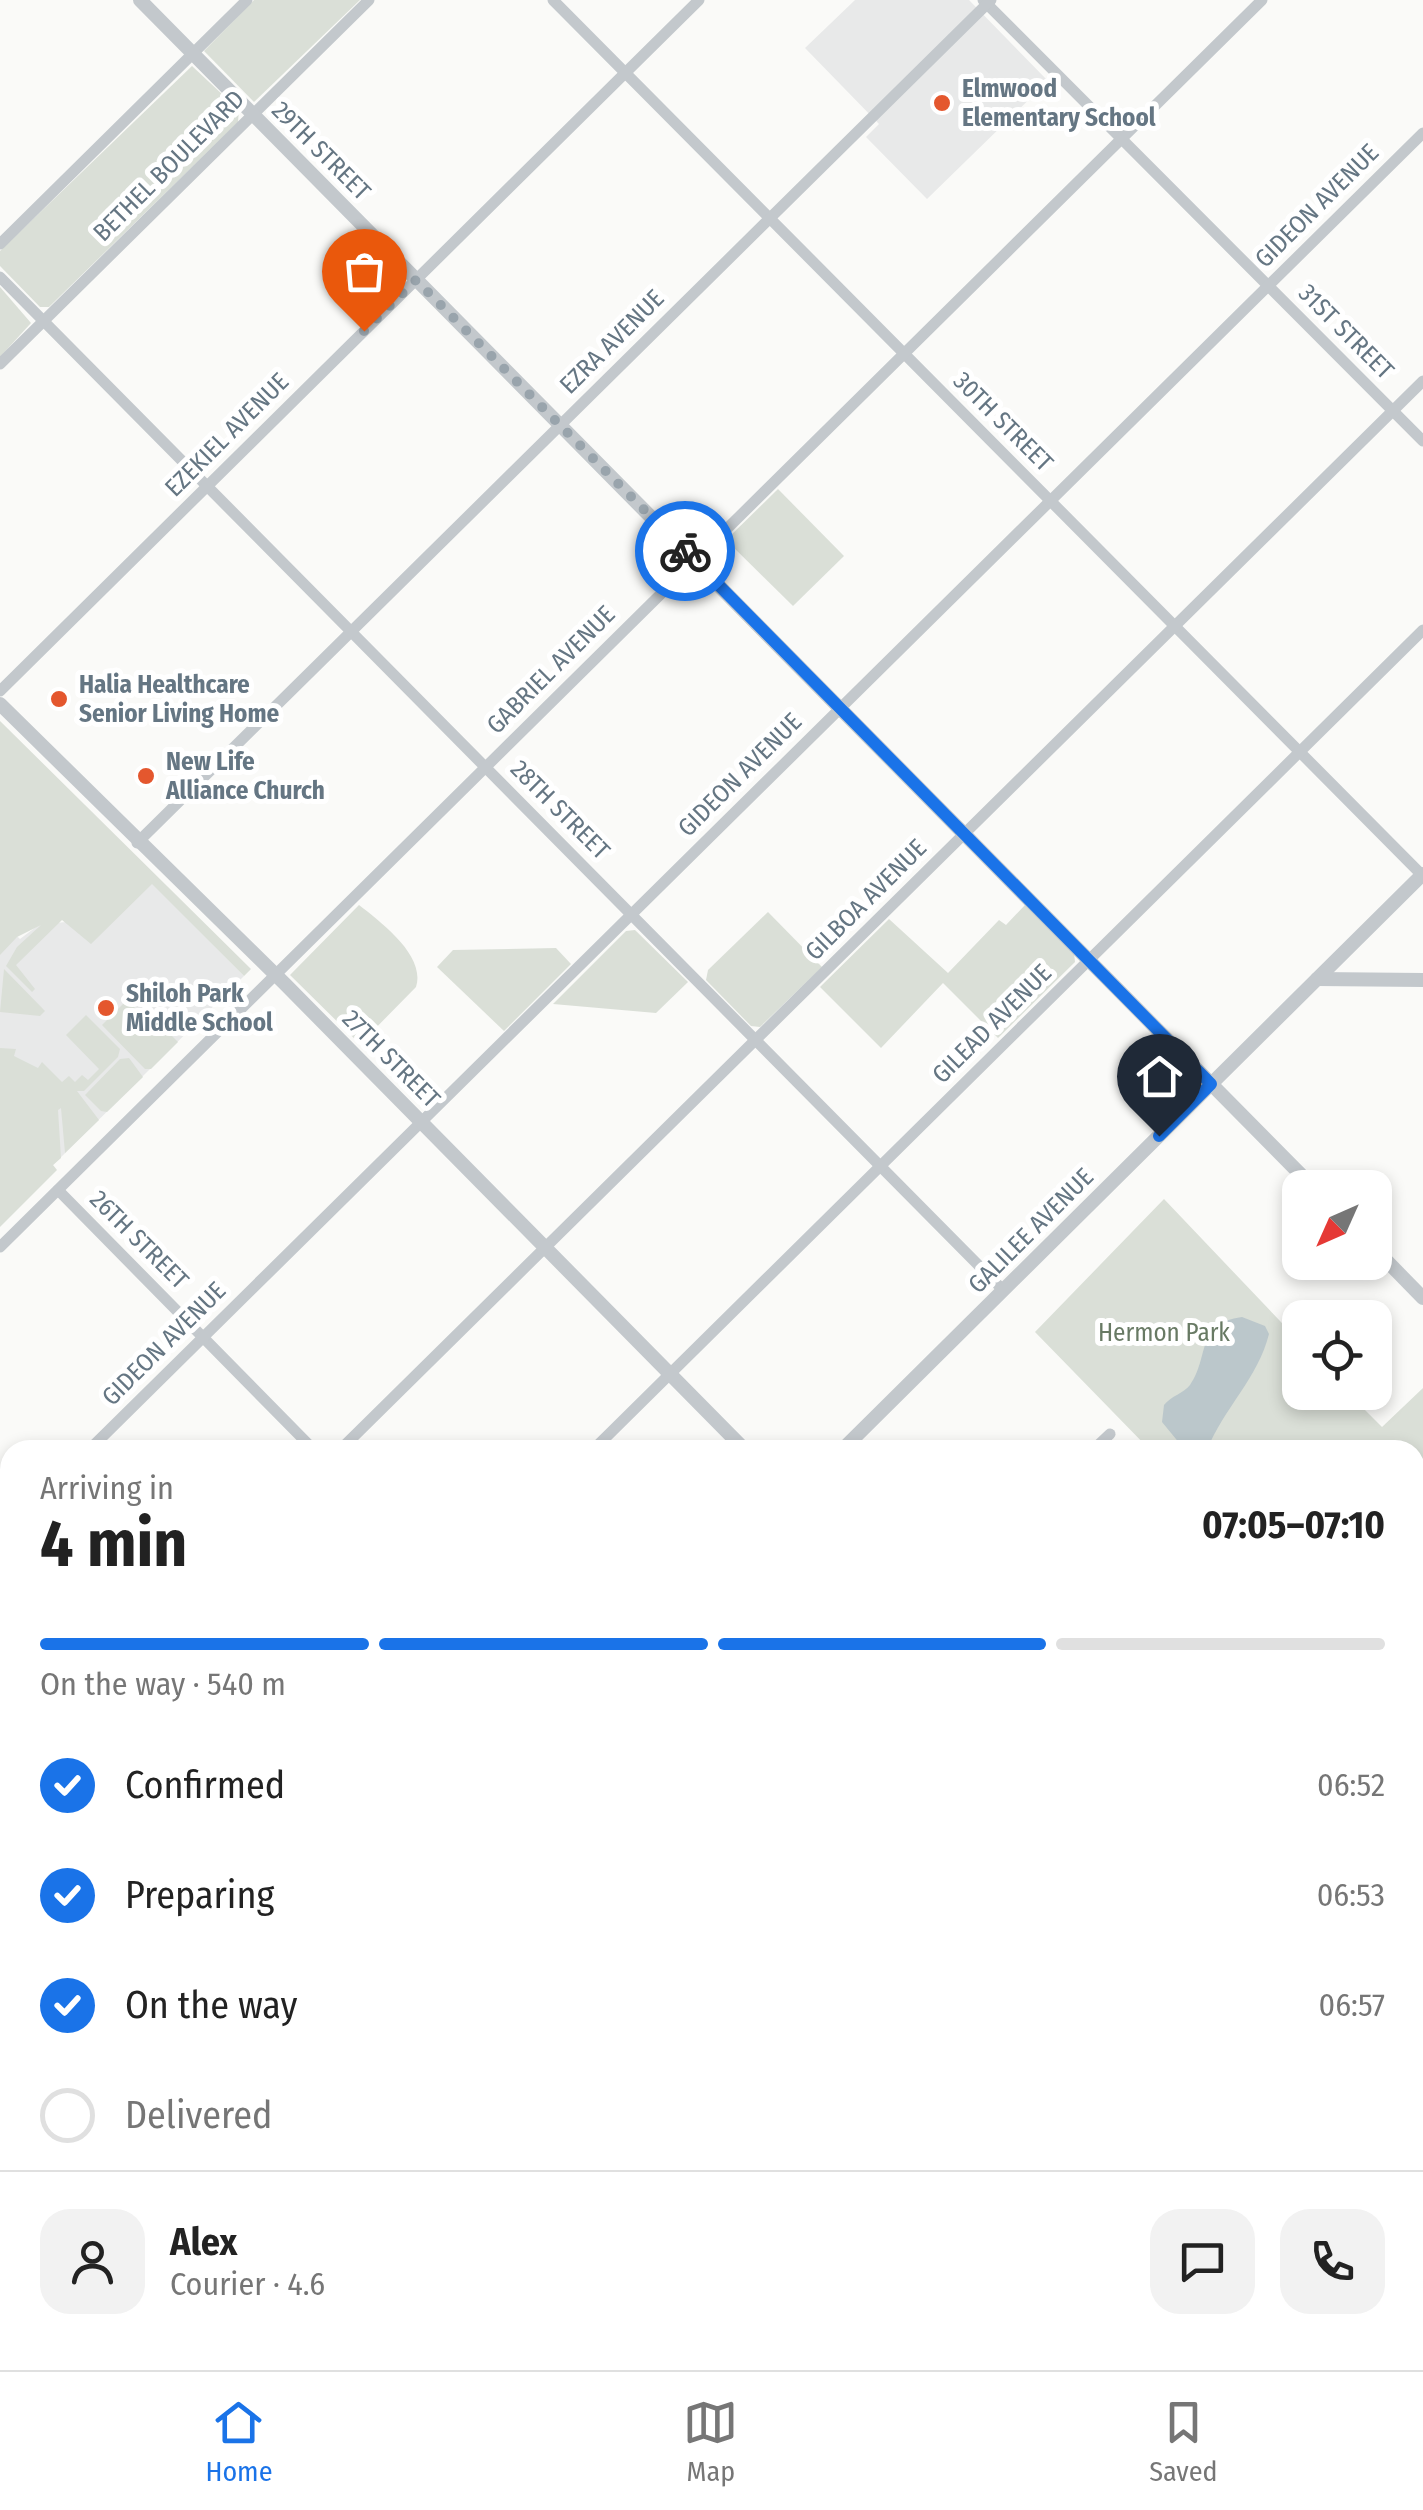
<!DOCTYPE html>
<html lang="en">
<head>
<meta charset="utf-8">
<style>
	body { margin:0; font-family:"Fira Sans Condensed",sans-serif; background:#f2f2f2; color:#222; height:100vh; display:flex; flex-direction:column; font-size:38px; white-space:nowrap }
	* { box-sizing:border-box; margin:0 }
	p { font-size:32px; color:#767676 }
	.icon { flex:none; width:55px; height:55px; fill:none; stroke:currentColor; stroke-width:2; stroke-linecap:round; stroke-linejoin:round }
	.map { position:relative; flex:1; overflow:hidden }
	.side { position:absolute; left:0px; top:1440px; width:1425px; height:930px; display:flex; flex-direction:column; background:#fff; border-radius:30px 30px 0 0; box-shadow:0 5px 15px #0003 }
	.side>* { flex:none }
	.needle { width:65px; rotate:225deg }
	.fabs { position:absolute; left:1282px; top:1170px; display:grid; gap:20px }
	.fabs a { display:grid; place-items:center; width:110px; height:110px; border-radius:20px; background:#fff; box-shadow:0 5px 15px #0003; font-size:50px }
	.pin { position:absolute; display:grid; place-items:center; width:85px; height:85px; color:#fff; margin:-102px -42px; border-radius:50% 50% 50% 0; rotate:-45deg; box-shadow:0 0 10px #0007 }
	.pin .icon { rotate:45deg }
	.courier { position:absolute; display:grid; place-items:center; width:100px; height:100px; margin:-50px; border:8px solid #1a73e8; border-radius:50%; background:#fff; color:#222; box-shadow:0 2px 12px #0007 }
	.headline em { font-style:normal; font-weight:700 }
	.headline div { display:flex; flex-direction:column-reverse }
	.headline { display:flex; align-items:center; justify-content:space-between; height:170px; padding:0 40px }
	h1 { font-size:65px; font-weight:700; line-height:75px }
	.bar { display:grid; grid-template-columns:repeat(4,1fr); gap:15px 10px; align-content:center; height:120px; padding:0 40px }
	.bar i { height:12px; border-radius:8px; background:#e0e0e0 }
	.bar .selected { background:#1a73e8 }
	.bar p { grid-column:span 4 }
	.line { display:flex; align-items:center; gap:25px; padding:0 40px; border-top:2px solid #e0e0e0 }
	.line div { flex:1 }
	.round { display:grid; place-items:center; flex:none; width:105px; height:105px; border-radius:30px; background:#f2f2f2 }
	ol { padding:0 40px; list-style:none }
	li { display:flex; align-items:center; gap:30px; height:110px }
	li p { margin-inline-start:auto }
	li .icon { padding:10px; border-radius:50%; background:#1a73e8; color:#fff; stroke-width:4 }
	li:last-child { color:#767676 }
	li i { width:55px; height:55px; border:5px solid #e0e0e0; border-radius:50% }
	.tab-bar { display:flex; justify-content:space-around; align-items:center; height:140px; border-top:2px solid #e0e0e0; background:#fff; font-size:28px; color:#767676 }
	.tab-bar a { display:grid; justify-items:center; gap:5px }
	.tab-bar .selected { color:#1a73e8 }
	.map>svg:first-child { display:block }
</style>
</head>
<body>
<div class="map">
<svg width="1423" height="2370" viewBox="0 0 1423 2370">
	<rect width="100%" height="100%" fill="#fafaf8"/>
	<g fill="#e8e9e9">
		<path d="M 855,0 L 969,0 L 1048,81 L 927,199 L 866,137 L 879,124 L 805,48 Z"/>
		<path d="M 152,883 L 244,976 L 53,1165 L 0,1112 L 0,920 L 20,939 L 40,924 L 67,922 Z"/>
	</g>
	<g fill="#dadfd7">
		<path d="M 254,0 L 360,0 L 254,102 L 204,51 Z"/>
		<path d="M 192,66 L 239,110 L 238,122 L 49,307 L 40,307 L 0,266 L 0,251 Z"/>
		<path d="M 0,287 L 31,323 L 0,357 Z"/>
		<path d="M 778,489 L 844,556 L 793,606 L 726,540 Z"/>
		<path d="M 0,721 L 251,969 L 244,976 L 152,884 L 91,944 L 62,920 L 16,965 L 35,989 L 32,992 L 6,966 L 17,947 L 41,925 L 17,937 L 0,955 Z"/>
		<path d="M 359,905 C 382,923 426,956 416,987 L 360,1044 L 290,975 Z"/>
		<path d="M 1025,905 L 1074,953 L 1075,962 L 998,1038 L 943,983 L 881,1048 L 820,987 L 889,919 L 948,973 L 999,920 L 1006,925 Z"/>
		<path d="M 768,912 L 822,967 L 760,1027 L 751,1026 L 706,980 L 708,970 Z"/>
		<path d="M 635,930 L 688,982 L 656,1013 L 553,1004 L 626,931 Z"/>
		<path d="M 556,948 L 571,964 L 504,1031 L 437,967 L 453,950 Z"/>
		<path d="M 4,969 L 45,1011 L 40,1016 L 0,1012 Z"/>
		<path d="M 127,1000 L 140,1013 L 148,1012 L 178,1042 L 151,1069 L 145,1069 L 102,1025 Z"/>
		<path d="M 86,1015 L 120,1049 L 118,1057 L 84,1091 L 77,1091 L 99,1120 L 65,1153 L 61,1108 L 58,1110 L 61,1158 L 53,1165 L 57,1170 L 0,1227 L 0,1048 L 16,1049 L 14,1056 L 38,1068 L 42,1062 L 62,1082 L 69,1076 L 75,1082 L 82,1075 L 88,1080 L 99,1069 L 66,1035 Z"/>
		<path d="M 129,1058 L 143,1077 L 107,1112 L 101,1111 L 85,1095 L 120,1059 Z"/>
		<path d="M 1164,1199 L 1300,1342 L 1300,1392 L 1348,1393 L 1382,1427 L 1423,1388 L 1423,1737 L 1415,1745 L 1415,1450 L 1150,1450 L 1035,1332 Z"/>
		<path d="M 0,1586 L 10,1596 L 10,1723 L 0,1713 Z"/>
		<path d="M 642,2360 L 767,2360 L 777,2370 L 652,2370 Z"/>
	</g>
	<path fill="#bbc7cb" d="M 1242,1317 L 1265,1326 L 1269,1334 C 1258,1378 1224,1408 1207,1450 L 1185,1450 L 1162,1422 L 1164,1405 C 1171,1396 1184,1393 1190,1385 C 1210,1357 1195,1323 1242,1317 Z"/>
	<g fill="none" stroke-linecap="round" stroke-linejoin="round">
		<g stroke="#c3c8cc" stroke-width="11">
			<path d="M 553,0 L 1422,875"/>
			<path d="M 983,0 L 1423,441"/>
			<path d="M 0,244 L 247,0"/>
			<path d="M 0,277 L 1003,1290"/>
			<path d="M 0,364 L 369,0"/>
			<path d="M 0,691 L 699,0"/>
			<path d="M 137,843 L 991,0"/>
			<path d="M 58,1190 L 314,1450"/>
			<path d="M 0,1247 L 1262,0"/>
			<path d="M 89,1450 L 1423,133"/>
			<path d="M 340,1450 L 1423,381"/>
			<path d="M 593,1450 L 1423,630"/>
			<path d="M 1093,1450 L 1110,1434"/>
			<path d="M 0,1539 L 10,1529"/>
			<path d="M 0,1586 L 10,1596"/>
			<path d="M 0,1786 L 10,1776"/>
			<path d="M 0,2035 L 10,2025"/>
			<path d="M 0,2172 L 10,2182"/>
			<path d="M 1415,2326 L 1421,2324"/>
			<path d="M 187,2360 L 197,2370"/>
			<path d="M 765,2360 L 774,2370"/>
			<path d="M 1210,2360 L 1219,2370"/>
			<path d="M 162,2370 L 172,2360"/>
			<path d="M 407,2370 L 417,2360"/>
			<path d="M 896,2370 L 906,2360"/>
			<path d="M 1361,2370 L 1367,2360"/>
		</g>
		<g stroke="#c3c8cc" stroke-width="14">
			<path d="M 140,0 L 1314,1188"/>
			<path d="M 0,704 L 285,984 L 745,1450"/>
			<path d="M 1317,979 L 1423,980"/>
			<path d="M 1375,1249 L 1423,1298"/>
			<path d="M 842,1450 L 1423,874"/>
			<path d="M 0,1714 L 10,1724"/>
			<path d="M 1415,2131 L 1423,2139"/>
			<path d="M 0,2283 L 10,2273"/>
			<path d="M 642,2360 L 652,2370"/>
		</g>
	</g>
	<g fill="none" stroke-linecap="round" stroke-linejoin="round">
		<path stroke="#99a4ac" stroke-width="10" stroke-dasharray="0 18" d="M 364,331 L 416,280 L 685,551"/>
		<path stroke="#1a73e8" stroke-width="12" d="M 685,551 L 1211,1084 L 1159,1136"/>
	</g>
	<g fill="#e4572e" stroke="#fff" stroke-width="4">
		<circle cx="942" cy="103" r="10"/>
		<circle cx="59" cy="699" r="10"/>
		<circle cx="146" cy="776" r="10"/>
		<circle cx="106" cy="1008" r="10"/>
	</g>
	<g text-anchor="middle" dominant-baseline="central" stroke-width="10" stroke-linejoin="round" paint-order="stroke">
		<g font-size="25" font-weight="bold" fill="#657683" stroke="#fff" text-anchor="start">
			<text x="962" y="89">Elmwood<tspan x="962" dy="29">Elementary School</tspan></text>
			<text x="79" y="685">Halia Healthcare<tspan x="79" dy="29">Senior Living Home</tspan></text>
			<text x="166" y="762">New Life<tspan x="166" dy="29">Alliance Church</tspan></text>
			<text x="126" y="994">Shiloh Park<tspan x="126" dy="29">Middle School</tspan></text>
		</g>
		<g font-size="25" fill="#657683" stroke="#fff">
			<text transform="translate(321 151) rotate(45)">29TH STREET</text>
			<text transform="translate(169 166) rotate(-45)">BETHEL BOULEVARD</text>
			<text transform="translate(1317 206) rotate(-45)">GIDEON AVENUE</text>
			<text transform="translate(1346 332) rotate(45)">31ST STREET</text>
			<text transform="translate(612 342) rotate(-45)">EZRA AVENUE</text>
			<text transform="translate(1003 422) rotate(45)">30TH STREET</text>
			<text transform="translate(227 435) rotate(-45)">EZEKIEL AVENUE</text>
			<text transform="translate(551 670) rotate(-45)">GABRIEL AVENUE</text>
			<text transform="translate(740 775) rotate(-45)">GIDEON AVENUE</text>
			<text transform="translate(560 810) rotate(45)">28TH STREET</text>
			<text transform="translate(866 900) rotate(-45)">GILBOA AVENUE</text>
			<text transform="translate(992 1024) rotate(-45)">GILEAD AVENUE</text>
			<text transform="translate(391 1059) rotate(45)">27TH STREET</text>
			<text transform="translate(1031 1231) rotate(-45)">GALILEE AVENUE</text>
			<text transform="translate(139 1240) rotate(45)">26TH STREET</text>
			<text transform="translate(164 1344) rotate(-45)">GIDEON AVENUE</text>
		</g>
		<g font-size="25" fill="#687a64" stroke="#fff">
			<text x="1164" y="1333">Hermon Park</text>
		</g>
	</g>
</svg>
<div class="fabs">
<a><svg class="needle" viewBox="-14 -14 28 28"><path d="M0-13l5 13h-10z" fill="#e53935"/><path d="M0 13l5-13h-10z" fill="#767676"/></svg></a>
<a><svg class="icon" aria-label="locate" viewBox="0 0 24 24"><circle cx="12" cy="12" r="6"/><path d="M12 2v4M12 18v4M2 12h4M18 12h4"/></svg></a>
</div>
<div class="pin" style="left:364px;top:331px;background:#ea580c"><svg class="icon" aria-label="bag" viewBox="0 0 24 24"><path d="M5 8h14l-1 12H6zM9 8a3 3 0 0 1 6 0"/></svg></div>
<div class="pin" style="left:1159px;top:1136px;background:#1f2937"><svg class="icon" aria-label="home" viewBox="0 0 24 24"><path d="M3 11l9-7 9 7M6 9v11h12V9"/></svg></div>
<div class="courier" style="left:685px;top:551px"><svg class="icon" aria-label="bike" viewBox="0 0 24 24"><circle cx="6" cy="16" r="4"/><circle cx="18" cy="16" r="4"/><path d="M6 16l4-8h5l3 8M10 8l3 8H6M13 5h3"/></svg></div>
<section class="side">
<div class="headline"><div><h1>4 min</h1><p>Arriving in</p></div><em>07:05–07:10</em></div>
<div class="bar"><i class="selected"></i><i class="selected"></i><i class="selected"></i><i></i><p>On the way · 540 m</p></div>
<ol>
<li><svg class="icon" aria-label="check" viewBox="0 0 24 24"><path d="M5 12l5 5 9-10"/></svg>Confirmed<p>06:52</p></li>
<li><svg class="icon" aria-label="check" viewBox="0 0 24 24"><path d="M5 12l5 5 9-10"/></svg>Preparing<p>06:53</p></li>
<li><svg class="icon" aria-label="check" viewBox="0 0 24 24"><path d="M5 12l5 5 9-10"/></svg>On the way<p>06:57</p></li>
<li><i></i>Delivered</li>
</ol>
<div class="line" style="height:180px"><a class="round"><svg class="icon" aria-label="person" viewBox="0 0 24 24"><circle cx="12" cy="8" r="4"/><path d="M4 21q1-7 8-7t8 7"/></svg></a><div><b>Alex</b><p>Courier · 4.6</p></div><a class="round"><svg class="icon" aria-label="chat" viewBox="0 0 24 24"><path d="M4 5h16v11H9l-5 4z"/></svg></a><a class="round"><svg class="icon" aria-label="phone" viewBox="0 0 24 24"><path d="M5 4h4l2 5-3 2q2 4 5 5l2-3 5 2v4C11 20 4 13 5 4z"/></svg></a></div>
</section>
</div>
<nav class="tab-bar">
<a class="selected"><svg class="icon" aria-label="home" viewBox="0 0 24 24"><path d="M3 11l9-7 9 7M6 9v11h12V9"/></svg>Home</a>
<a><svg class="icon" aria-label="map" viewBox="0 0 24 24"><path d="M3 6l6-2 6 2 6-2v14l-6 2-6-2-6 2zM9 4v14M15 6v14"/></svg>Map</a>
<a><svg class="icon" aria-label="saved" viewBox="0 0 24 24"><path d="M7 4h10v16l-5-4-5 4z"/></svg>Saved</a>
</nav>
</body>
</html>
